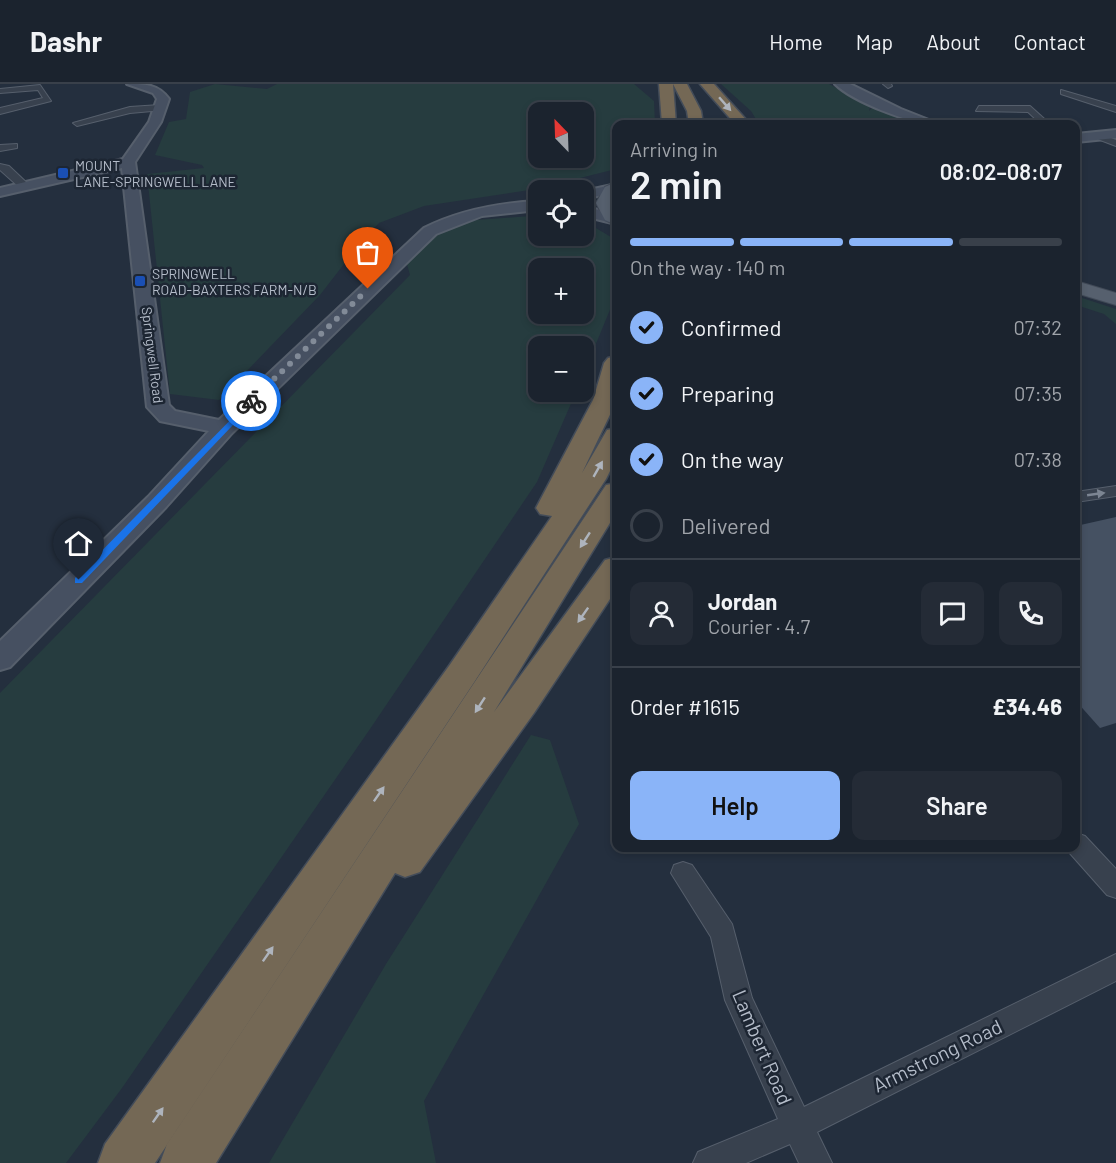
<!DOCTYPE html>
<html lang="en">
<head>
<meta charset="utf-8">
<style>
	body { margin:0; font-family:Barlow,sans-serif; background:#242b36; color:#f1f3f6; height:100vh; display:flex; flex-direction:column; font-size:22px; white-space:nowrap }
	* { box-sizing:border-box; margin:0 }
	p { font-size:20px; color:#a0a4aa }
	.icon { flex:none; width:33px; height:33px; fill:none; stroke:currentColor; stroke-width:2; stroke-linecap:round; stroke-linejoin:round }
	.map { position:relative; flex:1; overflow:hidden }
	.side { position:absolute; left:612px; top:36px; width:468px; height:732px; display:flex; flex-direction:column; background:#1b232e; border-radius:12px; box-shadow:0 3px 9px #0003,0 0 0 2px #39404a }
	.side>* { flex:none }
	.needle { width:39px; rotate:337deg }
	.controls { position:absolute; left:528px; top:18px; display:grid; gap:12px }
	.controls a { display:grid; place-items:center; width:66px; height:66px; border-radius:12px; background:#1b232e; box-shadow:0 3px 9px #0003,0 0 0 2px #39404a; font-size:30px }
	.pin { position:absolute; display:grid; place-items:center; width:51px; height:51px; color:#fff; margin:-62px -26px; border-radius:50% 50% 50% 0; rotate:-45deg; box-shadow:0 0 6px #0007 }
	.pin .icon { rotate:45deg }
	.courier { position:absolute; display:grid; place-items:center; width:60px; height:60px; margin:-30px; border:4px solid #1a73e8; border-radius:50%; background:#fff; color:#222; box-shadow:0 2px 8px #0007 }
	.overview em { font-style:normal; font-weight:600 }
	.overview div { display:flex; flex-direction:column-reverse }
	.overview { display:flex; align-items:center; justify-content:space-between; height:102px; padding:0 18px }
	h1 { font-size:39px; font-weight:600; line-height:45px }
	.bar { display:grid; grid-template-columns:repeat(4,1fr); gap:9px 6px; align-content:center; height:72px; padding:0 18px }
	.bar i { height:8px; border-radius:4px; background:#39404a }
	.bar .current { background:#8ab4f8 }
	.bar p { grid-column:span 4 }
	.line { display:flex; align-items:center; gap:15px; padding:0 18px; border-top:2px solid #39404a }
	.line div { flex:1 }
	.round { display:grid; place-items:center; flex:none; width:63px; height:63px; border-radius:12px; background:#242b36 }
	ol { padding:0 18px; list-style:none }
	li { display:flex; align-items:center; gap:18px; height:66px }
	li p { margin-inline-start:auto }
	li .icon { padding:6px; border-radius:50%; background:#8ab4f8; color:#111; stroke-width:4 }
	li:last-child { color:#a0a4aa }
	li i { width:33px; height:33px; border:3px solid #39404a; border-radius:50% }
	.action { display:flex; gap:12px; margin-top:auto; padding:12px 18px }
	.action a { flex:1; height:69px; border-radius:12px; background:#8ab4f8; color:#111; font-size:24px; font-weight:600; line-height:69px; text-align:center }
	.action a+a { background:#242b36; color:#f1f3f6 }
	header { display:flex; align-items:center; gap:36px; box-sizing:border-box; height:84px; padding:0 30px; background:#1b232e; border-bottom:2px solid #39404a }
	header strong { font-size:28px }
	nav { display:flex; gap:33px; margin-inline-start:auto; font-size:21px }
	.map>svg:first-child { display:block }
</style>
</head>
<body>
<header>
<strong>Dashr</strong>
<nav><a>Home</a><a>Map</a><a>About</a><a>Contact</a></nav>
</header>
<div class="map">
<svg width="1116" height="1079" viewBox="0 0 1116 1079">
	<rect width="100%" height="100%" fill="#242f3e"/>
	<g fill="#263c3f" fill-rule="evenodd">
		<path d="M 215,0 L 267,5 L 277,0 L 634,0 L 654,17 L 655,40 L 616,40 L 616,85 L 536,105 L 424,122 L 379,139 L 361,158 L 320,211 L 219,316 L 170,310 L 147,90 L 204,84 L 202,81 L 155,71 L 169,38 L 186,35 L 190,8 ZM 584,28 L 584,74 L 538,74 L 538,28 Z"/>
		<path d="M 721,0 L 829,0 L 870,22 L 869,27 L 873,23 L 927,40 L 759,40 L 751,27 Z"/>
		<path d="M 531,132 L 538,133 L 538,152 L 584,152 L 584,137 L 616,156 L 616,211 L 584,289 L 584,262 L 538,262 L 538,308 L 576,308 L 537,398 L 370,645 L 122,1004 L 66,1079 L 0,1079 L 0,609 L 410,191 L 407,180 L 431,153 L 463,137 ZM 538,184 L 584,184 L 584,230 L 538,230 Z"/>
		<path d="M 1076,212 L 1116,225 L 1116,240 L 1104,230 L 1076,221 Z"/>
		<path d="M 531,651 L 550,656 L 579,740 L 424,1017 L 436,1079 L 269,1079 L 386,880 Z"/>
	</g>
	<path fill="#455162" d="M 1116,433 L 1116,639 L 1100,644 L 1076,617 L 1076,442 Z"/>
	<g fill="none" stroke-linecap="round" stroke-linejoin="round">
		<defs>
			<g id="street">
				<path d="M 883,0 L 891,0 L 892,2 L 888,4 Z"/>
				<path d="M 40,1 L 51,17 L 0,30 L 0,24 L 43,14 L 38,6 L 0,9 L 0,5 Z"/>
				<path d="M 1061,6 L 1116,22 L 1116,28 L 1061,10 Z"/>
				<path d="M 160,21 L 163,26 L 130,29 L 77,42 L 73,39 L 130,23 Z"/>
				<path d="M 979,22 L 1030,22 L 1050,40 L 1041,40 L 1028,28 L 976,27 Z"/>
				<path d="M 1098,49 L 1116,56 L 1116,62 L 1095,54 L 1095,50 Z"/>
				<path d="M 17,60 L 17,64 L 0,67 L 0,61 Z"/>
				<path d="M 0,80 L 9,82 L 27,99 L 27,103 L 19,103 L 0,86 Z"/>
				<path d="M 1116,402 L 1116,412 L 1076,418 L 1076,408 Z"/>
				<path d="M 1076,749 L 1085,752 L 1116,785 L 1116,814 L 1107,811 L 1067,766 L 1066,764 L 1076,764 Z"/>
				<path d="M 683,778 L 692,781 L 732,840 L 752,914 L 804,1023 L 1116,870 L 1116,897 L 817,1048 L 832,1079 L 799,1079 L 790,1060 L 746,1079 L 693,1079 L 698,1068 L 778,1035 L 725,916 L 711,853 L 671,789 L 674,781 Z"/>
			</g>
			<g id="secondary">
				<path d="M 127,0 C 145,0 158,0 169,15 L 161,38 L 135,78 L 169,321 L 175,327 L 219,336 L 424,144 C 460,126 498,119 538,117 L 538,126 L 482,132 L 436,150 L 232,349 L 166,423 L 10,583 L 0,586 L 0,557 L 148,413 L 209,347 L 160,337 L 147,323 L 122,84 L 0,112 L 0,104 L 123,75 L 149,38 L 157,15 L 153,9 Z"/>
				<path d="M 835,0 L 850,0 L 901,25 L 939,40 C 916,43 852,17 835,0 Z"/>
				<path d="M 1116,46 L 1116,54 L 1076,58 L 1076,50 Z"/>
				<path d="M 612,101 L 616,102 L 616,108 L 584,115 L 584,107 Z"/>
				<path d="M 584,122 L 616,131 L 616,140 L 584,132 Z"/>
			</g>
			<g id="primary">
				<path d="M 616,98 L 616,110 L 613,119 L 616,127 L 616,141 L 605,136 L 596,119 L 605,103 Z"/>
				<path d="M 1076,197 L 1116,209 L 1116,221 L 1076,209 Z"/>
			</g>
			<g id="highway">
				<path d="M 659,0 L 673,0 L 676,40 L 662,40 Z"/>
				<path d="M 673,0 L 687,0 L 701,27 L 703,40 L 689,40 L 687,27 Z"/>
				<path d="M 700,0 L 714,0 L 750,40 L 735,40 Z"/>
				<path d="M 616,272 L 616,318 L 582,389 L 607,346 L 616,344 L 616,375 L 606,395 L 473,600 L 155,1079 L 98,1079 L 105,1060 L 449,582 L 552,432 L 540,430 L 536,424 L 593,316 L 604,279 L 608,274 Z"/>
				<path d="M 616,399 L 616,429 L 494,628 L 605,476 L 616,473 L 616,506 L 534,629 L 420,788 L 405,793 L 395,789 L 216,1079 L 160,1079 L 167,1060 L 602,407 L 606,401 Z"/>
			</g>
		</defs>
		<use href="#street" stroke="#565f6c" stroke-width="2"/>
		<use href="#secondary" stroke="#565f6c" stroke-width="4"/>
		<use href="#primary" stroke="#414a57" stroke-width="2"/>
		<use href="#highway" stroke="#434c59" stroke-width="3"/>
		<use href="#street" fill="#38414e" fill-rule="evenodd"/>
		<use href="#secondary" fill="#465061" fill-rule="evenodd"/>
		<use href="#primary" fill="#56606e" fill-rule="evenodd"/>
		<use href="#highway" fill="#746855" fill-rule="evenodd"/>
	</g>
	<defs><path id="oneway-solid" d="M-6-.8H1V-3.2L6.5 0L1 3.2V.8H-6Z" transform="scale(1.5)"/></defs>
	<g fill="#aeb4bd">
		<use href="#oneway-solid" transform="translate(725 20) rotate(49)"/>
		<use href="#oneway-solid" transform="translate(598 385) rotate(-60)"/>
		<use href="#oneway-solid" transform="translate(585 456) rotate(123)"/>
		<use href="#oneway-solid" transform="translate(583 531) rotate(125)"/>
		<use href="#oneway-solid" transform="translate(480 621) rotate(123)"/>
		<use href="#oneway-solid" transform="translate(379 710) rotate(-55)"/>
		<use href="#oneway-solid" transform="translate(268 870) rotate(-55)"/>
		<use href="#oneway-solid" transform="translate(158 1031) rotate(-55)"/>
	</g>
	<use fill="#7c8592" href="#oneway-solid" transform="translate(1096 410) rotate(-8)"/>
	<path fill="#1a73e8" d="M 251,315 L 254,319 L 82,499 L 75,499 L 75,494 Z"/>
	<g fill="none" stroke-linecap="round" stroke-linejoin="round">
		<path stroke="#828b98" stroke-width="6" stroke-dasharray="0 10.8" d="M 251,317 L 368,205"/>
	</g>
	<g fill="#1a4fb4" stroke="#1d2633" stroke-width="2">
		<rect x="57" y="83" width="12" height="12" rx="3"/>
		<rect x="134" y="191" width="12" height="12" rx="3"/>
	</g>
	<g text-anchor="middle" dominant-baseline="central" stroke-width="5" stroke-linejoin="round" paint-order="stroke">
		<g font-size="14" fill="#b4bcc9" stroke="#1d2633" text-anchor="start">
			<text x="75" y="81">MOUNT<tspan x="75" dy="16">LANE-SPRINGWELL LANE</tspan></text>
			<text x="152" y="189">SPRINGWELL<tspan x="152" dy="16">ROAD-BAXTERS FARM-N/B</tspan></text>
		</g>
		<g font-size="14" fill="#b4bcc9" stroke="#1d2633">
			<text transform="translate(153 271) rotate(83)">Springwell Road</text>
		</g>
		<g font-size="20" fill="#b4bcc9" stroke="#1d2633">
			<text transform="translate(763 963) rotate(67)">Lambert Road</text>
			<text transform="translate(937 971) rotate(-26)">Armstrong Road</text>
		</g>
	</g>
</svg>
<div class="controls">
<a><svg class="needle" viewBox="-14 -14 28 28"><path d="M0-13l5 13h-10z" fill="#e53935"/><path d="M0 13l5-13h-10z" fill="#a0a4aa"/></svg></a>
<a><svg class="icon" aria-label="locate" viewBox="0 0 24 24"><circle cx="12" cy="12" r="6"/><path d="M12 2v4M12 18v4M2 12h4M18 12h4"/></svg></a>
<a>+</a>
<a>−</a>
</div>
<div class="pin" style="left:368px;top:205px;background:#ea580c"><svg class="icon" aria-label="bag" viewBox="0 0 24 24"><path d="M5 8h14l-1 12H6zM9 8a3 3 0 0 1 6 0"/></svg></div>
<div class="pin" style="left:79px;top:496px;background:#1f2937"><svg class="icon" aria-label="home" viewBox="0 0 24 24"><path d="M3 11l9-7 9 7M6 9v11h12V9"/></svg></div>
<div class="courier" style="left:251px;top:317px"><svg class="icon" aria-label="bike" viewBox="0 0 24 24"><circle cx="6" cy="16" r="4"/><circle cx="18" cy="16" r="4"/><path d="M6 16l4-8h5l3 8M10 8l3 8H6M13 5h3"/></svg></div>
<section class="side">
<div class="overview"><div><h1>2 min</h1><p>Arriving in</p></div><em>08:02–08:07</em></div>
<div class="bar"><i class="current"></i><i class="current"></i><i class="current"></i><i></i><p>On the way · 140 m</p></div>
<ol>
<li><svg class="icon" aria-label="check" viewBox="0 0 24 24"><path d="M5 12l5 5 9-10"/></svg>Confirmed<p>07:32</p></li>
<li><svg class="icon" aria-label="check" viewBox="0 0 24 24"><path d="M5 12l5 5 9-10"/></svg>Preparing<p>07:35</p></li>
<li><svg class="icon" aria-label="check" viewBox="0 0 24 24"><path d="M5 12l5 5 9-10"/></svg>On the way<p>07:38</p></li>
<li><i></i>Delivered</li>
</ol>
<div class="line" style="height:108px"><a class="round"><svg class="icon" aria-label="person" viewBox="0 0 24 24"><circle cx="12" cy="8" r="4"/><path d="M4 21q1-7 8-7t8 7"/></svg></a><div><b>Jordan</b><p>Courier · 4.7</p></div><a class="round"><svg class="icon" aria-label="chat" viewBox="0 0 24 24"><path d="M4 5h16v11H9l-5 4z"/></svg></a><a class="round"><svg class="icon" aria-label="phone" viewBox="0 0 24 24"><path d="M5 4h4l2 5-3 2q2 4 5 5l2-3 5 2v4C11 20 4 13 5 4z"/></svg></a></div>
<div class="line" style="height:78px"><div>Order #1615</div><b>£34.46</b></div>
<div class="action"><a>Help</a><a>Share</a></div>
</section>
</div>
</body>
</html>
